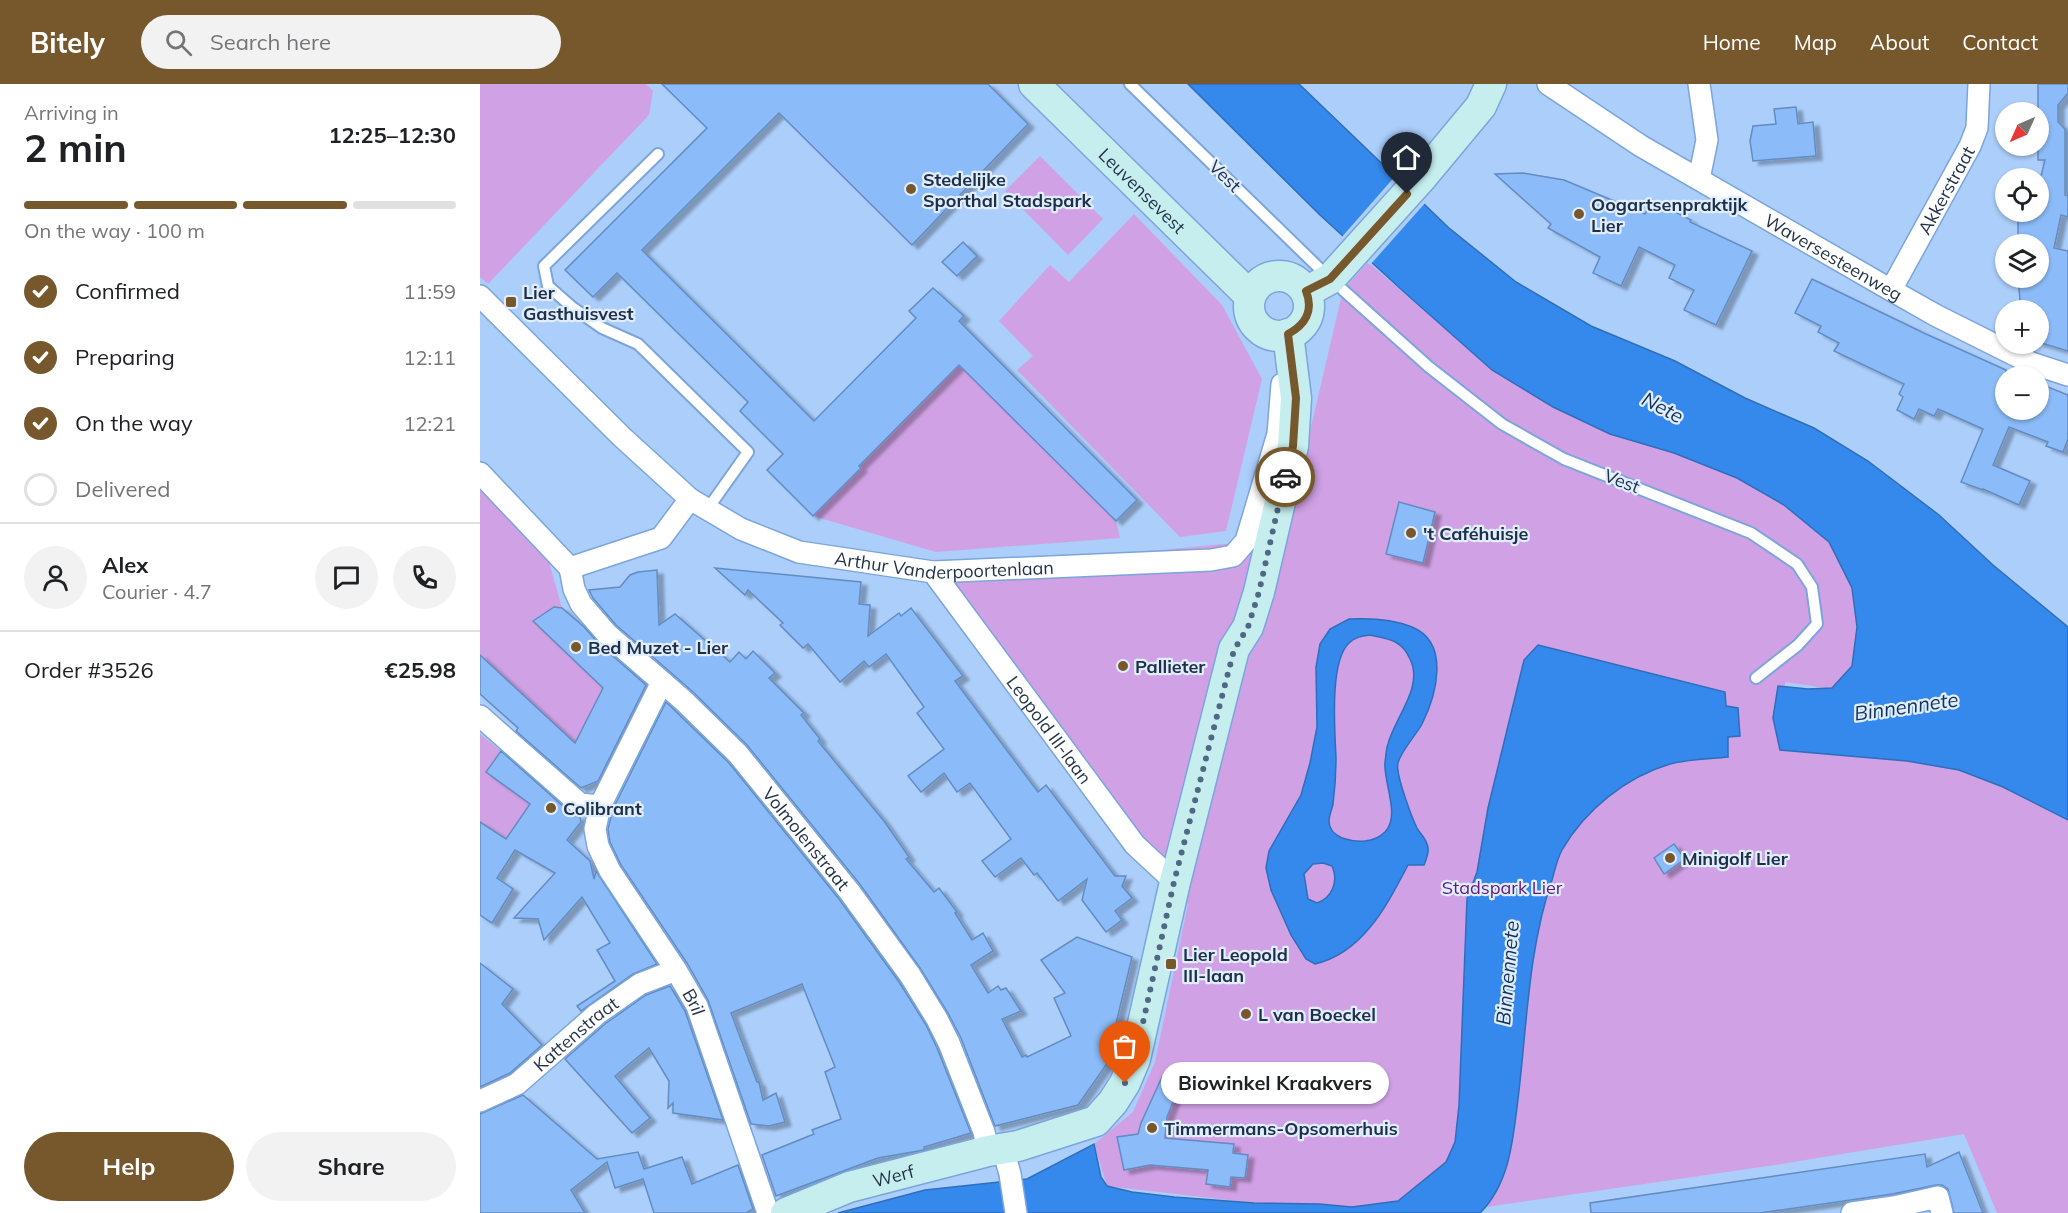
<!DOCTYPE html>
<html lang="en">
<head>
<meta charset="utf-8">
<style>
	body { margin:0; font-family:Mulish,sans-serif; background:#f2f2f2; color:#202124; height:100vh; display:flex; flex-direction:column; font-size:22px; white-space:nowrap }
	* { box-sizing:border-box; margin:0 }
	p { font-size:20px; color:#757577 }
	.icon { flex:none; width:33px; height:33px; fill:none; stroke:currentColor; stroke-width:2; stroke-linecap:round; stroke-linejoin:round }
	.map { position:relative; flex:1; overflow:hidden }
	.drawer { display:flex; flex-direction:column; background:#fff; width:480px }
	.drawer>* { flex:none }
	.needle { width:39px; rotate:225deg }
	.tools { position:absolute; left:1515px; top:18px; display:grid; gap:12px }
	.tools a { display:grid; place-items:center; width:54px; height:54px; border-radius:50%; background:#fff; box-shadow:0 2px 4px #0004; font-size:30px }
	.pin { position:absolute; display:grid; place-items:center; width:51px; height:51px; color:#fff; margin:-62px -26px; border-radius:50% 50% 50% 0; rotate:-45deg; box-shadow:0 0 6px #0007 }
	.pin .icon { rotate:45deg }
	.courier { position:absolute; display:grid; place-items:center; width:60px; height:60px; margin:-30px; border:4px solid #76582c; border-radius:50%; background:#fff; color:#222; box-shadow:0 2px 8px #0007 }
	.bubble { position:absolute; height:42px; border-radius:21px; background:#fff; box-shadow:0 2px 4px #0004; font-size:20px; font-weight:700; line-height:42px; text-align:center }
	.overview em { font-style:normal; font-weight:700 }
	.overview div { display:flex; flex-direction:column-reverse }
	.overview { display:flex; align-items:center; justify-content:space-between; height:102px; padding:0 24px }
	h1 { font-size:39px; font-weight:700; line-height:45px }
	.bar { display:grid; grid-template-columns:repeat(4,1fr); gap:9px 6px; align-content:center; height:72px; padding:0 24px }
	.bar i { height:8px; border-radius:4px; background:#e0e0e0 }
	.bar .on { background:#76582c }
	.bar p { grid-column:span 4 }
	.line { display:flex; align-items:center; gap:15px; padding:0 24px; border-top:2px solid #e0e0e0 }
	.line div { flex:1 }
	.round { display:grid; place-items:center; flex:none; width:63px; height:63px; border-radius:32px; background:#f2f2f2 }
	ol { padding:0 24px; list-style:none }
	li { display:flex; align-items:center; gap:18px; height:66px }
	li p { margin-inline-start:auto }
	li .icon { padding:6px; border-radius:50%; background:#76582c; color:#fff; stroke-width:4 }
	li:last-child { color:#757577 }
	li i { width:33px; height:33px; border:3px solid #e0e0e0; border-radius:50% }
	.primary-button { display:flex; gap:12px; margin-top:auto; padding:12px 24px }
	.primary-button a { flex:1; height:69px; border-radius:36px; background:#76582c; color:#fff; font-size:24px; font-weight:700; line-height:69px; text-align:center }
	.primary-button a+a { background:#f2f2f2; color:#202124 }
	header { display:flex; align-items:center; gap:36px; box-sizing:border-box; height:84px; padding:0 30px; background:#76582c; color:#fff }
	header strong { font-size:28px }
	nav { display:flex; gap:33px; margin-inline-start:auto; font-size:21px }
	.search { width:420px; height:54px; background:#f2f2f2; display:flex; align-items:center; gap:15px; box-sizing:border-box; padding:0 21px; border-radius:33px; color:#757577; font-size:22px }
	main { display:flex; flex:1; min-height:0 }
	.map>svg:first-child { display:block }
</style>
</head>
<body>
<header>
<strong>Bitely</strong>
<div class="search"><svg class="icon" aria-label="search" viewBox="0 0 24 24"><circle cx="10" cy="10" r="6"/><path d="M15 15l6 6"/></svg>Search here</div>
<nav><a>Home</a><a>Map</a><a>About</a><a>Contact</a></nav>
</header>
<main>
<section class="drawer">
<div class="overview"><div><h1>2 min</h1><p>Arriving in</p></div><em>12:25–12:30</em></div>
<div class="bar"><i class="on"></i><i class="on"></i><i class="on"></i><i></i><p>On the way · 100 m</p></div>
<ol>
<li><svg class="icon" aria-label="check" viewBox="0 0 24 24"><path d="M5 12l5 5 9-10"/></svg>Confirmed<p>11:59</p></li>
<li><svg class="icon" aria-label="check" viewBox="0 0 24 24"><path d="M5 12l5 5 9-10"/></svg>Preparing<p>12:11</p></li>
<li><svg class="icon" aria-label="check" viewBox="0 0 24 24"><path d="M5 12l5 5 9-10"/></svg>On the way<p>12:21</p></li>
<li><i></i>Delivered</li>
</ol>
<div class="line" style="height:108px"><a class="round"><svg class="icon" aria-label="person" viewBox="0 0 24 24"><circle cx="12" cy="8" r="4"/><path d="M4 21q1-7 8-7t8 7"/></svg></a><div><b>Alex</b><p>Courier · 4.7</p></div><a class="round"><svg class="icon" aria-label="chat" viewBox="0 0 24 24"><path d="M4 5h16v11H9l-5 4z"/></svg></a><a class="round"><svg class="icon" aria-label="phone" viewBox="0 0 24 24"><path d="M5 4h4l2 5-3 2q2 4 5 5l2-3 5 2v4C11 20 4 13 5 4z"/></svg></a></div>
<div class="line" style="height:78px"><div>Order #3526</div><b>€25.98</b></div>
<div class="primary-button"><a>Help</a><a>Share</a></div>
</section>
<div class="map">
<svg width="1588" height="1129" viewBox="0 0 1588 1129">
	<defs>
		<filter id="shadow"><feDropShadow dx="6" dy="4" stdDeviation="1.5" flood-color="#0004"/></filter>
	</defs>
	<rect width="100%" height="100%" fill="#accefb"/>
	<g fill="#d0a1e5">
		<path d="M 0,0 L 166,0 L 173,7 L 169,31 L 8,200 L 0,193 Z"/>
		<path d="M 560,72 L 623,135 L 588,171 L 525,107 Z"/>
		<path d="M 654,130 L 742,221 L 782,295 L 746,447 L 700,453 L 537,286 L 553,272 L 519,237 L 570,181 L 589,198 Z"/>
		<path d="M 888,178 L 1012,286 L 1073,323 L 1130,349 L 1194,369 L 1257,394 L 1304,421 L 1349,458 L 1372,504 L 1377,543 L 1372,582 L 1352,605 L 1305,598 L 1306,667 C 1359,672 1428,672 1479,686 C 1517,698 1553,718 1588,736 L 1588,1129 L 1517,1129 L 1484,1050 L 1301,1080 L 1006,1123 L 872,1123 L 839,1120 L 774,1119 L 627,1102 L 614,1060 L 653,1028 L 675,978 L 708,820 L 694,798 L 453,488 L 805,454 L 863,206 Z"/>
		<path d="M 479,281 L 636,437 L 640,454 L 456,468 L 333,432 L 380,385 L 379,382 Z"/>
		<path d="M 0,403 L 69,478 L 82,524 L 74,523 L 53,537 L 123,604 L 95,659 L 0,574 Z"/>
		<path d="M 0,650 L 21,667 L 6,688 L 50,720 L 23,758 L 17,749 L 0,738 Z"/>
	</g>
	<g fill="#3589ec" stroke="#2e6eba" stroke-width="1.5" fill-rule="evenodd">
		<path d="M 708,0 L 819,0 L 969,144 L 1036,198 L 1111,242 L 1195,277 L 1265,314 L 1334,344 L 1388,377 L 1459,431 L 1513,481 L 1588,543 L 1588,736 L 1523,703 L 1479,686 L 1427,677 L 1300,666 L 1293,634 L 1298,602 L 1328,605 L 1352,604 L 1372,582 L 1377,543 L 1372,504 L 1349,458 L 1304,421 L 1257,394 L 1194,369 L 1130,350 L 1073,323 L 1012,286 L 924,208 L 840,131 Z"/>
		<path d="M 869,535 C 890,534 913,535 932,543 C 971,559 956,612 942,640 C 936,651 921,667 918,679 C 915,689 932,734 937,744 C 941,751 947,755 948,764 C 949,769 946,776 944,781 L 928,781 C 907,821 883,869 835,880 L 826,875 L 811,851 L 791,806 L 786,784 L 789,767 L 821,711 L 830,679 L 837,643 L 836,583 L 840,560 L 850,545 ZM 890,551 C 909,555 922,556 930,575 C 944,603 915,633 908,660 C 906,665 906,672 905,678 C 903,698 921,732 905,748 C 894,759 877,759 862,754 C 855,751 849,745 849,737 C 849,732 852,725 853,720 C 855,705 856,689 856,674 C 855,648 849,578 869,559 C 875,553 882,552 890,551 ZM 843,779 L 852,782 C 859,797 852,814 837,819 L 828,815 L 824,790 L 833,780 Z"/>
		<path d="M 1058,561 L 1245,608 L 1246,622 L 1258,624 L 1260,652 L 1248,653 L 1248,673 C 1230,675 1208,675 1190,680 C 1146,693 1105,726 1082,766 C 1077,775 1075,786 1072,796 C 1048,866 1047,942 1038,1015 C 1033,1055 1030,1099 1000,1129 L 358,1129 L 445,1106 L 547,1095 L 614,1060 L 621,1093 L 627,1102 L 652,1108 L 694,1113 L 774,1119 L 839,1120 L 872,1123 L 918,1117 L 966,1078 L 975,1058 L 979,1021 L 987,815 L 997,788 L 1008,724 L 1044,576 Z"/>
	</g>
	<path fill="#accefb" d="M 917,90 L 946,118 L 890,181 L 861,154 Z"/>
	<g fill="#8bbbf8" stroke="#638cc1" stroke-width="1.5" filter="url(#shadow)">
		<path d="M 182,0 L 508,0 L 548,40 L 432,161 L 299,29 L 162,166 L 334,337 L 436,234 L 429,227 L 453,204 L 484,232 L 479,237 L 657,416 L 636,437 L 479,281 L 379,382 L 381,384 L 333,432 L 287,386 L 303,370 L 260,327 L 268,318 L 137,189 L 113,213 L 85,186 L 227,44 Z"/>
		<path d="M 1558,0 L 1588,0 L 1588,9 L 1578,21 L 1578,38 L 1585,45 L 1585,111 L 1588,112 L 1588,133 L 1581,131 L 1574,164 L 1588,167 L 1588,267 L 1558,258 L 1558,226 L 1541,226 L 1538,194 L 1558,194 L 1558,160 L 1538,160 L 1538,128 L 1558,128 L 1558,104 L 1565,76 L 1558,76 Z"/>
		<path d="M 1316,23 L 1318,40 L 1333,38 L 1336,72 L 1273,77 L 1270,57 L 1273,42 L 1296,40 L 1294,25 Z"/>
		<path d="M 1043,89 L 1084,96 L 1165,130 L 1172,116 L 1211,136 L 1210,138 L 1272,167 L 1236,241 L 1204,226 L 1214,206 L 1189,194 L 1195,181 L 1159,163 L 1141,202 L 1113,189 L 1120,173 L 1068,144 L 1071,140 L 1015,90 Z"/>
		<path d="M 483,158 L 497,172 L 477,192 L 462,178 Z"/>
		<path d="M 1332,195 L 1446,250 L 1526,286 L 1526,326 L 1558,326 L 1558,299 L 1588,311 L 1588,355 L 1583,368 L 1566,362 L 1568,358 L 1529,343 L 1513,381 L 1550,397 L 1539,421 L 1503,405 L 1503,406 L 1481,398 L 1503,345 L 1458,325 L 1454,332 L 1439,325 L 1434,335 L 1417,326 L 1423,313 L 1419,310 L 1424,300 L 1354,267 L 1359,259 L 1338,248 L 1341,242 L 1315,229 Z"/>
		<path d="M 919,418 L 955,428 L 943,479 L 906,470 Z"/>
		<path d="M 235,484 L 381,498 L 379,520 L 390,521 L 388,552 L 419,529 L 421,532 L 431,524 L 483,592 L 475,597 L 558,708 L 566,701 L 635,792 L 646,792 L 642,802 L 652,814 L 635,827 L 642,836 L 626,848 L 602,816 L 607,795 L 578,817 L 557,789 L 554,791 L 541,774 L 515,793 L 502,777 L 531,755 L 490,699 L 477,708 L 464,689 L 441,708 L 428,692 L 464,665 L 437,629 L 444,623 L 406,570 L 389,583 L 384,577 L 360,598 L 328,560 L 323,564 L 300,541 L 303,539 L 268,506 L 265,511 Z"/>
		<path d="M 177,486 L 179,541 L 195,530 L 250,578 L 259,568 L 266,575 L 273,567 L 295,589 L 289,594 L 324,629 L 321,631 L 340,655 L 338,657 L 404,737 L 429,773 L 426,775 L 454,808 L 459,804 L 477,828 L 475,829 L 492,856 L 503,849 L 513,867 L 491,881 L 508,909 L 518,902 L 521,906 L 526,904 L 541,927 L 522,935 L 542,973 L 546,971 L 547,973 L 591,952 L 574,914 L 585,909 L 561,876 L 597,853 L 652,873 L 626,981 L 598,1021 L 515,1042 L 481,954 L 468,929 L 440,884 L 379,799 L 267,661 L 212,607 L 136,541 L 113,514 L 109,506 L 140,503 L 150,491 L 158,488 Z"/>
		<path d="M 74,523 L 82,524 L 104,543 L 119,560 L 166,601 L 118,697 L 101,704 L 36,647 L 38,644 L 0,610 L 0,571 L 95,659 L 123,604 L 53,537 Z"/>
		<path d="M 186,618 L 249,679 L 359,815 L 419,898 L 446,941 L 457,964 L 491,1049 L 444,1063 L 444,1066 L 398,1074 L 296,1112 L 282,1071 L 334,1050 L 332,1046 L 361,1035 L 345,988 L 355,983 L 322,900 L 251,929 L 277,998 L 279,998 L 283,1016 L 296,1009 L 305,1038 L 289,1042 L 271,1040 L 228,916 L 207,879 L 141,781 L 130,758 L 128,745 L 133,725 Z"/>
		<path d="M 21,667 L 92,730 L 100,733 L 101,738 L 87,756 L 110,777 L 114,795 L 116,787 L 177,880 L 153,890 L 101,927 L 97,922 L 135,897 L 117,866 L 130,859 L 102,813 L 64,856 L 58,835 L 34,834 L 75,789 L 35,766 L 17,794 L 33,805 L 12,839 L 0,831 L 0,738 L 26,755 L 50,720 L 6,688 Z"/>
		<path d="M 1194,760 L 1205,775 L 1184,790 L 1174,774 Z"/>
		<path d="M 0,879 L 33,905 L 22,920 L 62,961 L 30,989 L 0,1003 Z"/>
		<path d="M 190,902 L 205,927 L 243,1036 L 193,1029 L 193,1019 L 188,1024 L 189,997 L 169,964 L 135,992 L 170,1034 L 152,1049 L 85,975 L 125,940 L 166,911 Z"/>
		<path d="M 682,993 L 700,1000 L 687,1033 L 685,1054 L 754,1060 L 753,1069 L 768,1071 L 765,1094 L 751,1093 L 750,1103 L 726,1100 L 728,1086 L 670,1081 L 644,1086 L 637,1053 L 658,1050 L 661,1039 Z"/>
		<path d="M 43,1011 L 117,1075 L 158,1068 L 164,1085 L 202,1073 L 212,1100 L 258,1081 L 273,1125 L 266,1129 L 174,1129 L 163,1095 L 135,1104 L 127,1078 L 91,1106 L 105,1129 L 0,1129 L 0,1030 Z"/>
		<path d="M 1479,1068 L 1503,1129 L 1474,1129 L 1468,1105 L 1462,1101 L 1456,1101 L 1412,1110 L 1280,1129 L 1111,1129 L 1110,1119 L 1445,1070 L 1447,1083 Z"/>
	</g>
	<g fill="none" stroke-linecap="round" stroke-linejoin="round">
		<defs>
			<g id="lane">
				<path d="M 650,0 L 840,185"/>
				<path d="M 178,70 L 64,182 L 68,202 L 92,223 L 122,244 L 158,260 L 268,368 L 227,426"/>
				<path d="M 863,206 L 949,283 L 1022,340 L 1084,375 L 1271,449 L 1317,480 L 1332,503 L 1337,540 L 1318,561 L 1276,594"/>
			</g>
			<g id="street">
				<path id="s1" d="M 1068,0 L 1161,62 L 1411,206 L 1457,232 L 1551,279 L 1588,291"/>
				<path d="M 1219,95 L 1227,56 L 1219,0"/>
				<path id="s2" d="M 1411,206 L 1490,62 L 1497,44 L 1499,0"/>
				<path id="s3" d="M 0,212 L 142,353 L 210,415 L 261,445 L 319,468 L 453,488 L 731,476 L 753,472 L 766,457 L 798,350 L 802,300"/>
				<path d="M 0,389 L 90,484"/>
				<path id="s4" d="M 90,484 L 94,505 L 101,520 L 127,550 L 204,617 L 258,670 L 369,807 L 430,891 L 457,935 L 469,959 L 504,1048 L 508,1067"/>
				<path d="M 90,484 L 181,454 L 210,415"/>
				<path id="s5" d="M 453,488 L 655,761 L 695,798"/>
				<path id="s6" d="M 182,598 L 120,722 L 115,745 L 118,762 L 130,787 L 196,886 L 217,922 L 288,1129"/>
				<path d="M 0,632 L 100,720 L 120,722"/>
				<path id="s7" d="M 0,1017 L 37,1000 L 117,930 L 160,900 L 196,886"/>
				<path d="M 523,1065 L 530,1090 L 536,1129"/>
				<path d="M 1372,1129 L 1414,1123 L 1458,1113 L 1462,1129"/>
			</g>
			<g id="secondary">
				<path id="s8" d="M 554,0 L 770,212"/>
				<circle cx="799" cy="222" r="30"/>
				<path d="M 826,208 L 850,195 L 942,93 L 1001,22 L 1011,0"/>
				<path id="s9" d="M 306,1129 L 369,1103 L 508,1067 L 538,1062 L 616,1037 L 633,1018 L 645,999 L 655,975 L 695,798 L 754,565 L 768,543 L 779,508 L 813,362 L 816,314 L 808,250"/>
			</g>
		</defs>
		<use href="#lane" stroke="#7ba5db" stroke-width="14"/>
		<use href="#street" stroke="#7ba5db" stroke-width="24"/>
		<use href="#secondary" stroke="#7ba5db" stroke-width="33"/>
		<use href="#lane" stroke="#fff" stroke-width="10"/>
		<use href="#street" stroke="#fff" stroke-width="21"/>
		<use href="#secondary" stroke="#c7eeee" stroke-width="30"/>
	</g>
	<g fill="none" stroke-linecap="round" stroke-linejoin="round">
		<path stroke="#506785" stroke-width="6" stroke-dasharray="0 10.8" d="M 645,999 L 655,975 L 694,798 L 754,566 L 768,543 L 779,508 L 805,393"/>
		<path stroke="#76582c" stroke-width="8" d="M 805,393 L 813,362 L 816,314 L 808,250 C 825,241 834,227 826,207 L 850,195 L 927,110"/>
	</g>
	<g fill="#76582c" stroke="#e0edff" stroke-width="2">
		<circle cx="431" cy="105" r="6"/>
		<circle cx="1099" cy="130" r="6"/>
		<rect x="25" y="212" width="12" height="12" rx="3"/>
		<circle cx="931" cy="449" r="6"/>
		<circle cx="96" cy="563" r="6"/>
		<circle cx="643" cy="582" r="6"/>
		<circle cx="71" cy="724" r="6"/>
		<circle cx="1190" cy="774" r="6"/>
		<rect x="685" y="874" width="12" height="12" rx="3"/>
		<circle cx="766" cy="930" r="6"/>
		<circle cx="672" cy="1044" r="6"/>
	</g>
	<g text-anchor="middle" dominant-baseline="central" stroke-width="4.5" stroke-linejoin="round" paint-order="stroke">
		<g font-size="18" fill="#1f3046" stroke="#e0edff">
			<text transform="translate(745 92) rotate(44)">Vest</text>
			<text stroke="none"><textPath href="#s8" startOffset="152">Leuvensevest</textPath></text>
			<text stroke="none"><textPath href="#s2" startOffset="114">Akkerstraat</textPath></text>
			<text stroke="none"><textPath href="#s1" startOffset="334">Waversesteenweg</textPath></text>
			<text transform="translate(1142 397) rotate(21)">Vest</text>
			<text stroke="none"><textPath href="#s3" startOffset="560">Arthur Vanderpoortenlaan</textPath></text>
			<text stroke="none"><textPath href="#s5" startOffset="196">Leopold III-laan</textPath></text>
			<text stroke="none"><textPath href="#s4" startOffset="364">Volmolenstraat</textPath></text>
			<text stroke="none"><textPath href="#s6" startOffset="363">Bril</textPath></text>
			<text stroke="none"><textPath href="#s7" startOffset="118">Kattenstraat</textPath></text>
			<text stroke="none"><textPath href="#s9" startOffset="114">Werf</textPath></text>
		</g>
		<g font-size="18" font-weight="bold" fill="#1f3046" stroke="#e0edff" text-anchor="start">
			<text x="443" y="95">Stedelijke<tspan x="443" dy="21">Sporthal Stadspark</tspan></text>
			<text x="1111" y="120">Oogartsenpraktijk<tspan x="1111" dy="21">Lier</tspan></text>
			<text x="43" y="208">Lier<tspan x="43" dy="21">Gasthuisvest</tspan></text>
			<text x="943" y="449">'t Caféhuisje</text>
			<text x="108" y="563">Bed Muzet - Lier</text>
			<text x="655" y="582">Pallieter</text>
			<text x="83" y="724">Colibrant</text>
			<text x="1202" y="774">Minigolf Lier</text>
			<text x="703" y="870">Lier Leopold<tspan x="703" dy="21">III-laan</tspan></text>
			<text x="778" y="930">L van Boeckel</text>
			<text x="684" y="1044">Timmermans-Opsomerhuis</text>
		</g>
		<g font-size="18" fill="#611a7b" stroke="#e0edff">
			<text x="1022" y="803">Stadspark Lier</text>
		</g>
		<g font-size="20" font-style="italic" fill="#113158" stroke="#e0edff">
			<text transform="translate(1183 323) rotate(28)">Nete</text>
			<text transform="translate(1426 622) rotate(-8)">Binnennete</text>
			<text transform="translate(1027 889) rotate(-85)">Binnennete</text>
		</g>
	</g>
</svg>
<div class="tools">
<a><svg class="needle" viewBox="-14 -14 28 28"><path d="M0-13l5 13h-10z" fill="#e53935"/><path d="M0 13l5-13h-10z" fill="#757577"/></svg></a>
<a><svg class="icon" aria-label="locate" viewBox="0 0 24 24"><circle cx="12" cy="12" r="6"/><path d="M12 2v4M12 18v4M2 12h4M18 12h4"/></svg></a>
<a><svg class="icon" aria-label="layers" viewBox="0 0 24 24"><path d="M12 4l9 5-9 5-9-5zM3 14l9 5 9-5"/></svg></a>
<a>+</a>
<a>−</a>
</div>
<div class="pin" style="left:645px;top:999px;background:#ea580c"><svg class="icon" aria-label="bag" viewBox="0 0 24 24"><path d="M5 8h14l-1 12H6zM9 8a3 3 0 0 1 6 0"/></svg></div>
<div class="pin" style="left:927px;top:110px;background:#1f2937"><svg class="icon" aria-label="home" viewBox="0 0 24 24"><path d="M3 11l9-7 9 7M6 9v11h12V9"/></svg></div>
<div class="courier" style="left:805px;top:393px"><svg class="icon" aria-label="car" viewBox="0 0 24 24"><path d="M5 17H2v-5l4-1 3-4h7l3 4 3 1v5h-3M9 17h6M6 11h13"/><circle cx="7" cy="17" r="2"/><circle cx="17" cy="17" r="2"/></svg></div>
<div class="bubble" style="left:681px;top:978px;width:228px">Biowinkel Kraakvers</div>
</div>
</main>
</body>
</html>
